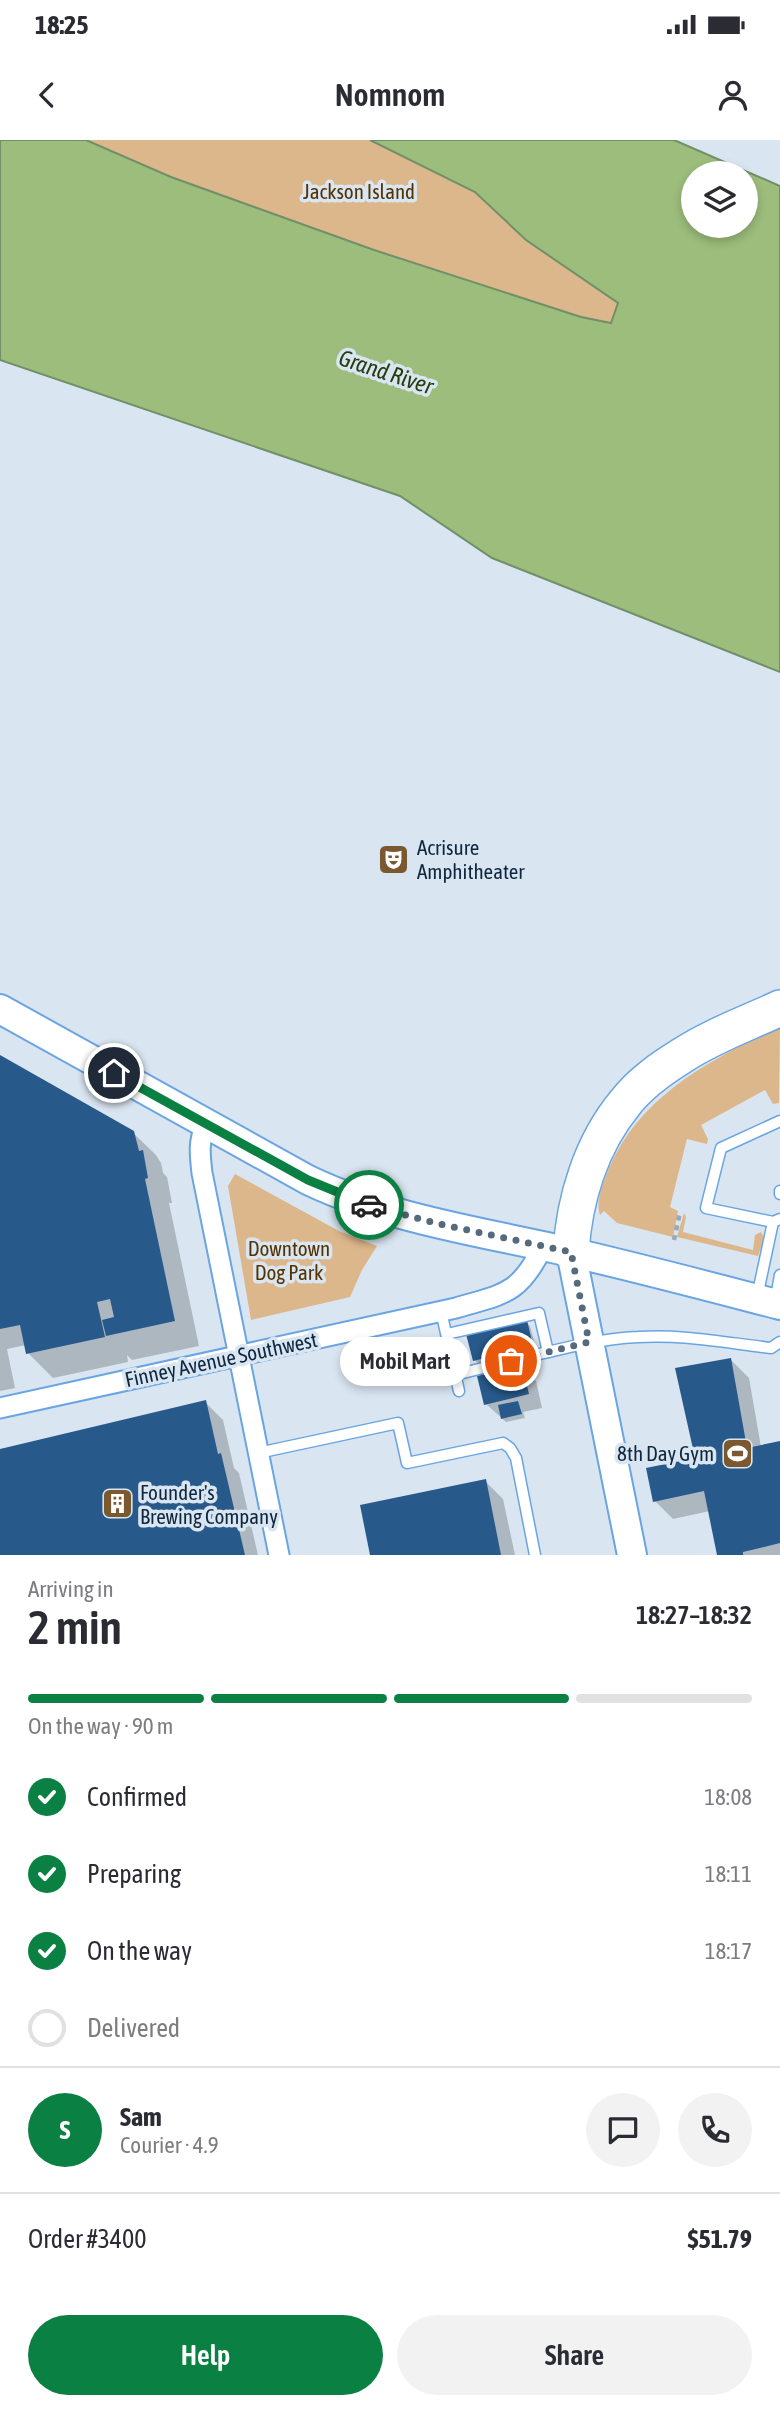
<!DOCTYPE html>
<html lang="en">
<head>
<meta charset="utf-8">
<style>
	body { margin:0; font-family:"Asap Condensed",sans-serif; background:#f2f2f3; color:#2b2b33; height:100vh; display:flex; flex-direction:column; font-size:26px; white-space:nowrap }
	* { box-sizing:border-box; margin:0 }
	p { font-size:23px; color:#7c7c81 }
	.icon { flex:none; width:38px; height:38px; fill:none; stroke:currentColor; stroke-width:2; stroke-linecap:round; stroke-linejoin:round }
	.map { position:relative; height:1415px; overflow:hidden }
	.side { display:flex; flex-direction:column; background:#fff; flex:1 }
	.side>* { flex:none }
	.tools { position:absolute; left:681px; top:21px; display:grid; gap:14px }
	.tools a { display:grid; place-items:center; width:77px; height:77px; border-radius:50%; background:#fff; box-shadow:0 4px 10px #0003; font-size:35px }
	.pin { position:absolute; display:grid; place-items:center; width:60px; height:60px; color:#fff; margin:-30px; border:4px solid #fff; border-radius:50%; box-shadow:0 2px 7px #0007 }
	.courier { position:absolute; display:grid; place-items:center; width:70px; height:70px; margin:-35px; border:5px solid #0b8043; border-radius:50%; background:#fff; color:#222; box-shadow:0 2px 9px #0007 }
	.bubble { position:absolute; height:49px; border-radius:24px; background:#fff; box-shadow:0 4px 10px #0003; font-size:23px; font-weight:600; line-height:49px; text-align:center }
	.head em { font-style:normal; font-weight:600 }
	.head div { display:flex; flex-direction:column-reverse }
	.head { display:flex; align-items:center; justify-content:space-between; height:119px; padding:0 28px }
	h1 { font-size:46px; font-weight:600; line-height:52px }
	.bar { display:grid; grid-template-columns:repeat(4,1fr); gap:10px 7px; align-content:center; height:84px; padding:0 28px }
	.bar i { height:9px; border-radius:5px; background:#e1e1e2 }
	.bar .selected { background:#0b8043 }
	.bar p { grid-column:span 4 }
	.line { display:flex; align-items:center; gap:18px; padding:0 28px; border-top:2px solid #e1e1e2 }
	.line div { flex:1 }
	.round { display:grid; place-items:center; flex:none; width:74px; height:74px; border-radius:37px; background:#f2f2f3 }
	ol { padding:0 28px; list-style:none }
	li { display:flex; align-items:center; gap:21px; height:77px }
	li p { margin-inline-start:auto }
	li .icon { padding:7px; border-radius:50%; background:#0b8043; color:#fff; stroke-width:4 }
	li:last-child { color:#7c7c81 }
	li i { width:38px; height:38px; border:4px solid #e1e1e2; border-radius:50% }
	.primary-button { display:flex; gap:14px; margin-top:auto; padding:14px 28px }
	.primary-button a { flex:1; height:80px; border-radius:42px; background:#0b8043; color:#fff; font-size:28px; font-weight:600; line-height:80px; text-align:center }
	.primary-button a+a { background:#f2f2f3; color:#2b2b33 }
	.status { display:flex; justify-content:space-between; align-items:center; height:49px; padding:0 35px; background:#fff; direction:ltr }
	.status svg { height:19px; fill:currentColor }
	header { display:flex; justify-content:space-between; align-items:center; height:91px; padding:0 28px; background:#fff; font-size:32px; font-weight:600 }
	.map>svg:first-child { display:block }
</style>
</head>
<body>
<div class="status"><b>18:25</b><svg viewBox="0 0 49 12"><path d="M0 12V9h3v3zM5 12V6h3v6zM10 12V3h3v9zM15 12V0h3v12zM26 1h20v11H26zM47 4h2v5h-2z"/></svg></div>
<header><svg class="icon" aria-label="back" viewBox="0 0 24 24"><path d="M15 5l-7 7 7 7"/></svg>Nomnom<svg class="icon" aria-label="person" viewBox="0 0 24 24"><circle cx="12" cy="8" r="4"/><path d="M4 21q1-7 8-7t8 7"/></svg></header>
<div class="map">
<svg width="780" height="1415" viewBox="0 0 780 1415">
	<rect width="100%" height="100%" fill="#d9e5f1"/>
	<g fill="#ddb78c">
		<path d="M 86,0 L 370,0 L 475,52 L 526,100 L 618,163 L 612,183 L 581,177 L 374,110 L 171,37 Z"/>
		<path d="M 780,886 L 779,963 L 773,964 L 765,950 L 701,985 L 708,999 L 707,1004 L 687,999 L 670,1067 L 678,1071 L 673,1097 L 617,1083 L 604,1071 L 600,1075 C 595,1060 604,1042 609,1028 C 641,954 711,920 780,886 Z"/>
		<path d="M 235,1034 L 339,1091 L 377,1106 L 362,1130 L 350,1157 L 251,1180 L 228,1046 Z"/>
		<path d="M 684,1073 L 686,1077 L 683,1092 L 753,1110 L 755,1095 L 761,1092 L 764,1098 L 758,1116 L 677,1097 Z"/>
	</g>
	<path fill="#9cbd7b" stroke="#719069" stroke-width="2" fill-rule="evenodd" d="M 0,0 L 86,0 L 171,37 L 374,110 L 581,177 L 611,183 L 618,163 L 526,100 L 475,52 L 370,0 L 674,0 L 780,46 L 780,532 L 492,418 L 400,356 L 0,220 ZM 693,33 L 746,33 L 746,86 L 693,86 Z"/>
	<g fill="#0003">
		<path d="M 0,917 L 130,990 L 156,1015 L 161,1023 L 163,1033 L 167,1037 L 172,1063 L 169,1063 L 199,1206 L 132,1220 L 127,1215 L 128,1222 L 53,1238 L 28,1213 L 26,1205 L 7,1209 L 15,1248 L 0,1251 Z"/>
		<path d="M 526,1182 L 530,1186 L 536,1210 L 512,1216 L 515,1228 L 522,1227 L 536,1241 L 542,1268 L 523,1272 L 525,1278 L 506,1282 L 486,1264 L 503,1231 L 500,1219 L 479,1224 L 474,1220 Z"/>
		<path d="M 731,1220 L 749,1238 L 761,1307 L 780,1303 L 780,1415 L 719,1415 L 710,1371 L 673,1379 L 655,1361 L 697,1319 Z"/>
		<path d="M 205,1262 L 223,1280 L 234,1328 L 239,1333 L 258,1415 L 0,1415 L 0,1311 Z"/>
		<path d="M 485,1341 L 503,1359 L 515,1415 L 372,1415 L 362,1366 Z"/>
	</g>
	<g fill="#27598a">
		<path d="M 0,915 L 134,991 L 139,1011 L 143,1010 L 148,1038 L 145,1039 L 175,1181 L 106,1196 L 102,1180 L 114,1177 L 110,1159 L 97,1162 L 105,1197 L 26,1214 L 20,1185 L 0,1189 Z"/>
		<path d="M 527,1180 L 533,1206 L 509,1212 L 512,1227 L 522,1225 L 529,1254 L 484,1265 L 477,1236 L 501,1230 L 497,1215 L 473,1221 L 466,1194 Z"/>
		<path d="M 731,1218 L 747,1308 L 780,1301 L 780,1403 L 743,1412 L 743,1415 L 717,1415 L 704,1351 L 653,1362 L 646,1328 L 695,1318 L 675,1228 Z"/>
		<path d="M 206,1260 L 218,1314 L 221,1313 L 245,1415 L 0,1415 L 0,1309 Z"/>
		<path d="M 518,1261 L 522,1274 L 501,1279 L 498,1265 Z"/>
		<path d="M 486,1339 L 501,1415 L 370,1415 L 360,1365 Z"/>
	</g>
	<g fill="none" stroke-linecap="round" stroke-linejoin="round">
		<defs>
			<g id="lane">
				<path d="M 780,981 L 721,1008 L 706,1068 L 773,1082 L 780,1079"/>
				<path d="M 780,1051 L 780,1054"/>
				<path d="M 757,1157 L 773,1082"/>
				<path d="M 775,1163 L 780,1135"/>
				<path d="M 441,1171 L 459,1251"/>
				<path d="M 447,1194 L 539,1173 L 548,1212"/>
				<path d="M 511,1221 C 553,1211 594,1199 638,1197 C 682,1194 727,1203 771,1208 L 780,1202"/>
				<path d="M 455,1235 L 499,1224"/>
				<path d="M 258,1313 L 398,1283 L 407,1323 L 503,1303 L 510,1308 L 516,1318 L 535,1415"/>
			</g>
			<g id="street">
				<path d="M 206,985 C 198,1001 200,1015 202,1033 L 279,1415"/>
				<path d="M 0,1268 L 456,1168 C 503,1154 519,1155 542,1108"/>
			</g>
			<g id="secondary">
				<path d="M 0,869 L 308,1040 C 392,1080 484,1092 574,1113 C 643,1129 711,1147 780,1165"/>
				<path d="M 571,1112 L 632,1415"/>
			</g>
			<path id="highway" d="M 571,1112 C 574,1060 591,1004 625,963 C 640,943 662,928 683,915 C 712,896 748,883 780,868"/>
		</defs>
		<use href="#lane" stroke="#6aa5e2" stroke-width="13"/>
		<use href="#street" stroke="#6aa5e2" stroke-width="23"/>
		<use href="#secondary" stroke="#6aa5e2" stroke-width="32"/>
		<use href="#highway" stroke="#6aa5e2" stroke-width="38"/>
		<path stroke="#9aaaba" stroke-width="4.5" stroke-dasharray="5 5" stroke-linecap="butt" d="M 674,1100 L 680,1072"/>
		<use href="#lane" stroke="#fff" stroke-width="10"/>
		<use href="#street" stroke="#fff" stroke-width="19"/>
		<use href="#secondary" stroke="#fff" stroke-width="28"/>
		<use href="#highway" stroke="#fff" stroke-width="35"/>
	</g>
	<g fill="none" stroke-linecap="round" stroke-linejoin="round">
		<path stroke="#556a7d" stroke-width="7" stroke-dasharray="0 12.6" d="M 369,1065 L 435,1083 L 571,1112 L 589,1202 L 511,1221"/>
		<path stroke="#0b8043" stroke-width="9" d="M 114,933 L 308,1040 L 369,1065"/>
	</g>
	<defs>
		<symbol id="theatre-square" viewBox="-11 -11 22 22"><rect x="-9" y="-9" width="18" height="18" rx="4" fill="#7a5930" stroke="#d9e5f1"/><path d="M-5-5.5Q0-4 5-5.5V0Q5 5 0 6Q-5 5-5 0ZM-3.3-2.5H-1v1.5H-3.3ZM1-2.5H3.3v1.5H1ZM-2.8 1Q0 5.5 2.8 1Z" fill="#fff"/></symbol>
		<symbol id="stadium-square" viewBox="-11 -11 22 22"><rect x="-9" y="-9" width="18" height="18" rx="4" fill="#7a5930" stroke="#d9e5f1"/><path d="M0-5a6.5 5 0 1 0 0 10a6.5 5 0 1 0 0-10ZM-3.5-1.8h7v3.6h-7Z" fill="#fff"/></symbol>
		<symbol id="building-square" viewBox="-11 -11 22 22"><rect x="-9" y="-9" width="18" height="18" rx="4" fill="#7a5930" stroke="#d9e5f1"/><path d="M-4-6H4V6H1V3H-1V6H-4ZM-2.5-4.3h1.7v1.8h-1.7ZM.8-4.3h1.7v1.8H.8ZM-2.5-1h1.7V.8h-1.7ZM.8-1h1.7V.8H.8Z" fill="#fff"/></symbol>
	</defs>
	<g fill-rule="evenodd">
		<use href="#theatre-square" x="376" y="702" width="35" height="35"/>
		<use href="#stadium-square" x="720" y="1296" width="35" height="35"/>
		<use href="#building-square" x="100" y="1346" width="35" height="35"/>
	</g>
	<g text-anchor="middle" dominant-baseline="central" stroke-width="7" stroke-linejoin="round" paint-order="stroke">
		<g font-size="21" fill="#533200" stroke="#d9e5f1">
			<text x="359" y="51">Jackson Island</text>
			<text x="289" y="1108">Downtown<tspan x="289" dy="24">Dog Park</tspan></text>
		</g>
		<g font-size="21" fill="#0e273f" stroke="#d9e5f1" text-anchor="start">
			<text x="417" y="707">Acrisure<tspan x="417" dy="24">Amphitheater</tspan></text>
			<text x="714" y="1313" text-anchor="end">8th Day Gym</text>
			<text x="140" y="1352">Founder's<tspan x="140" dy="24">Brewing Company</tspan></text>
		</g>
		<g font-size="21" fill="#0e273f" stroke="#d9e5f1">
			<text transform="translate(221 1219) rotate(-12)">Finney Avenue Southwest</text>
		</g>
		<g font-size="23" font-style="italic" fill="#273c0c" stroke="#d9e5f1">
			<text transform="translate(386 232) rotate(18)">Grand River</text>
		</g>
	</g>
</svg>
<div class="tools">
<a><svg class="icon" aria-label="layers" viewBox="0 0 24 24"><path d="M12 4l9 5-9 5-9-5zM3 14l9 5 9-5"/></svg></a>
</div>
<div class="pin" style="left:511px;top:1221px;background:#ea580c"><svg class="icon" aria-label="bag" viewBox="0 0 24 24"><path d="M5 8h14l-1 12H6zM9 8a3 3 0 0 1 6 0"/></svg></div>
<div class="pin" style="left:114px;top:933px;background:#1f2937"><svg class="icon" aria-label="home" viewBox="0 0 24 24"><path d="M3 11l9-7 9 7M6 9v11h12V9"/></svg></div>
<div class="courier" style="left:369px;top:1065px"><svg class="icon" aria-label="car" viewBox="0 0 24 24"><path d="M5 17H2v-5l4-1 3-4h7l3 4 3 1v5h-3M9 17h6M6 11h13"/><circle cx="7" cy="17" r="2"/><circle cx="17" cy="17" r="2"/></svg></div>
<div class="bubble" style="left:340px;top:1197px;width:130px">Mobil Mart</div>
</div>
<section class="side">
<div class="head"><div><h1>2 min</h1><p>Arriving in</p></div><em>18:27–18:32</em></div>
<div class="bar"><i class="selected"></i><i class="selected"></i><i class="selected"></i><i></i><p>On the way · 90 m</p></div>
<ol>
<li><svg class="icon" aria-label="check" viewBox="0 0 24 24"><path d="M5 12l5 5 9-10"/></svg>Confirmed<p>18:08</p></li>
<li><svg class="icon" aria-label="check" viewBox="0 0 24 24"><path d="M5 12l5 5 9-10"/></svg>Preparing<p>18:11</p></li>
<li><svg class="icon" aria-label="check" viewBox="0 0 24 24"><path d="M5 12l5 5 9-10"/></svg>On the way<p>18:17</p></li>
<li><i></i>Delivered</li>
</ol>
<div class="line" style="height:126px"><b class="round" style="background:#0b8043;color:#fff">S</b><div><b>Sam</b><p>Courier · 4.9</p></div><a class="round"><svg class="icon" aria-label="chat" viewBox="0 0 24 24"><path d="M4 5h16v11H9l-5 4z"/></svg></a><a class="round"><svg class="icon" aria-label="phone" viewBox="0 0 24 24"><path d="M5 4h4l2 5-3 2q2 4 5 5l2-3 5 2v4C11 20 4 13 5 4z"/></svg></a></div>
<div class="line" style="height:91px"><div>Order #3400</div><b>$51.79</b></div>
<div class="primary-button"><a>Help</a><a>Share</a></div>
</section>
</body>
</html>
